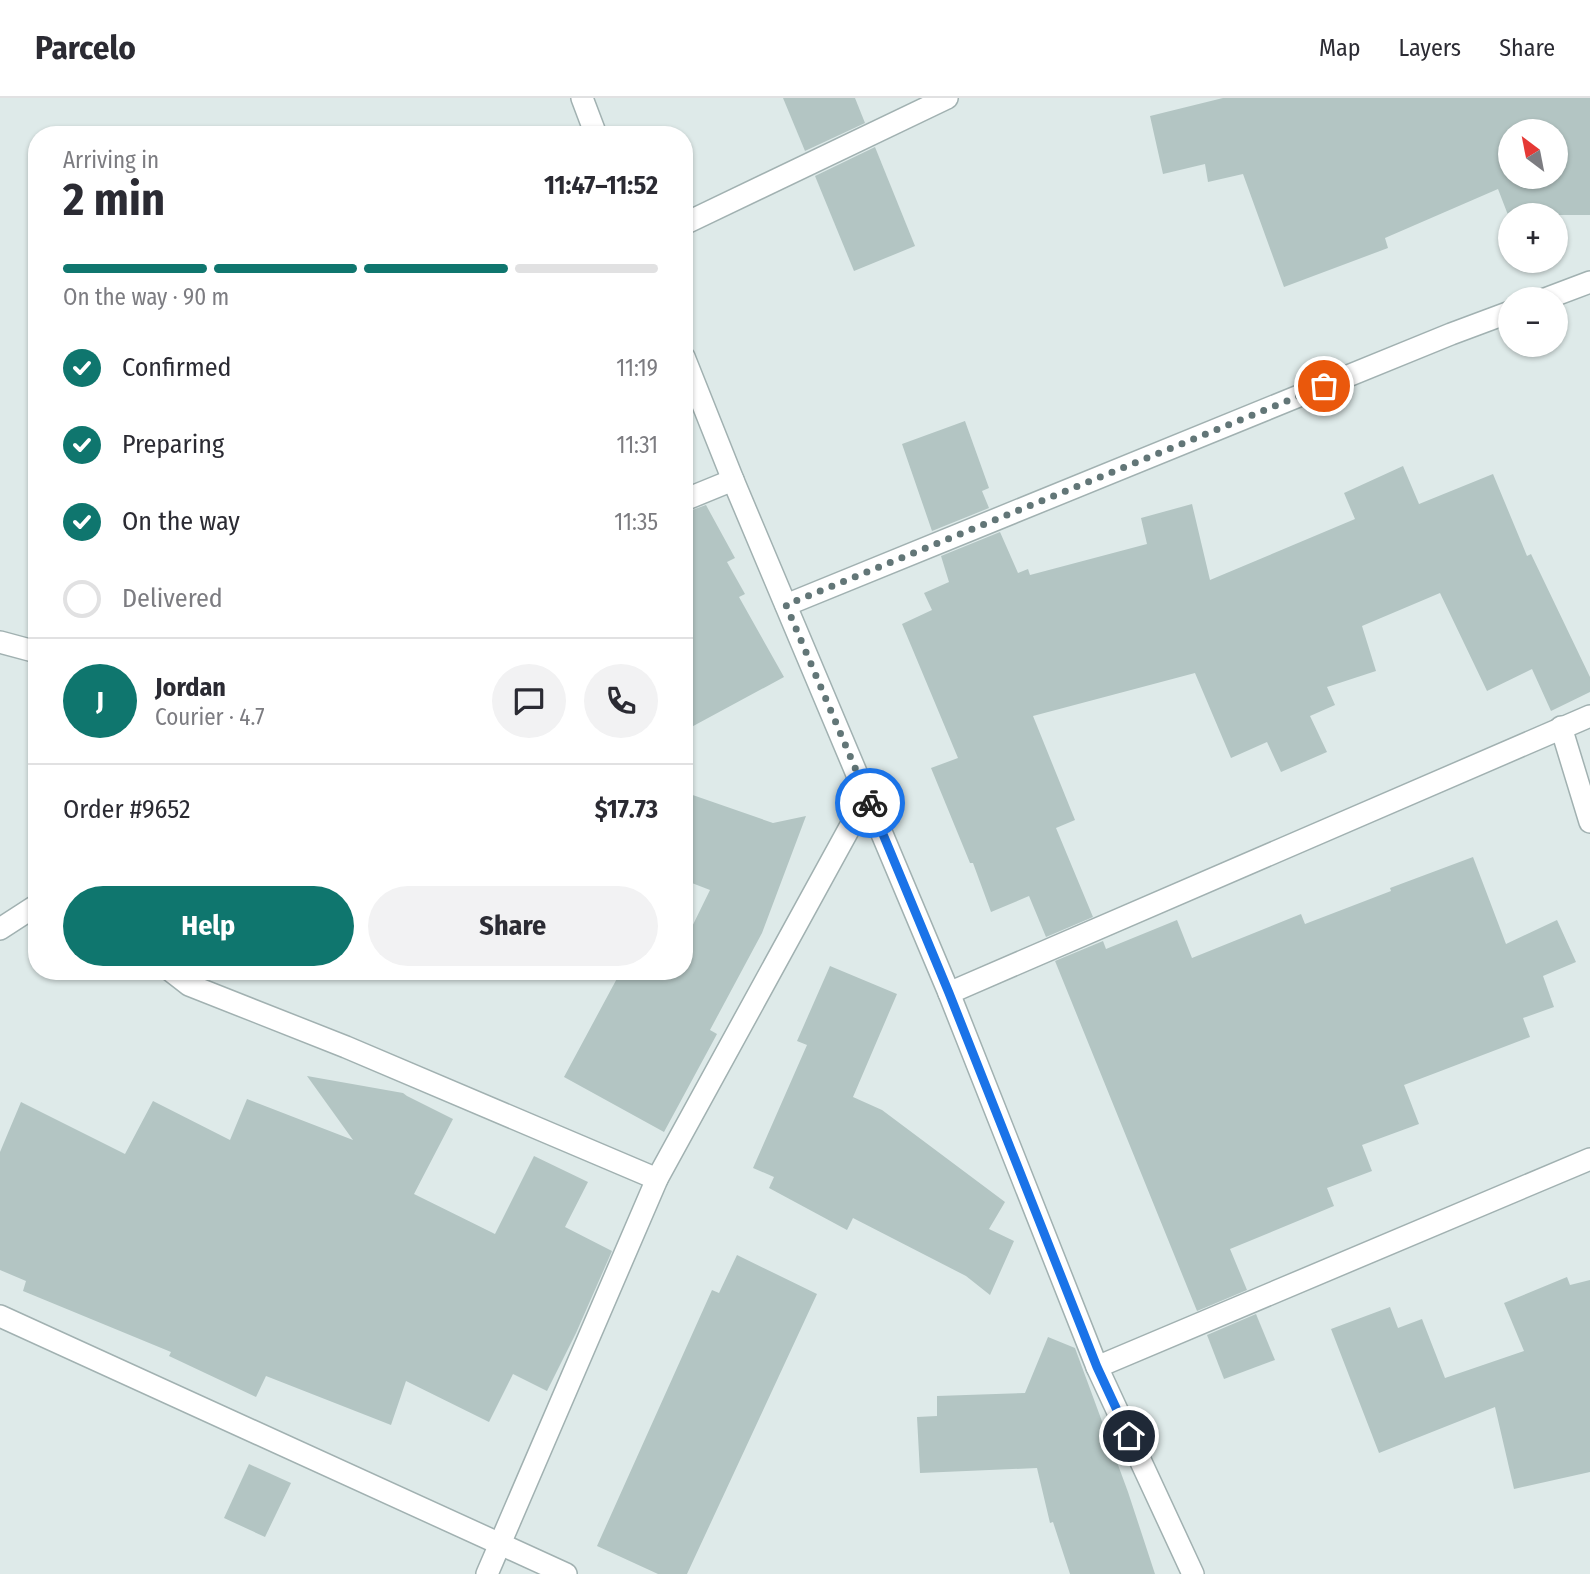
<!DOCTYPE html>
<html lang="en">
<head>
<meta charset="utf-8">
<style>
	body { margin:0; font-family:"Fira Sans Condensed",sans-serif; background:#f2f2f3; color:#2b2b33; height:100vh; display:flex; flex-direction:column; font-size:26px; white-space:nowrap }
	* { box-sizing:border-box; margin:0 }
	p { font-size:23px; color:#7c7c81 }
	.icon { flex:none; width:38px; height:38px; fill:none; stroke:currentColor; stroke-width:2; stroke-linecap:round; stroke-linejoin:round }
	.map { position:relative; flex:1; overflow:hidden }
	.details { position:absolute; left:28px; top:28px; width:665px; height:854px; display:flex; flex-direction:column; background:#fff; border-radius:28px; box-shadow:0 2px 5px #0004 }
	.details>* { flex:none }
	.needle { width:46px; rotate:328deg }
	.fabs { position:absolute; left:1498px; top:21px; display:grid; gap:14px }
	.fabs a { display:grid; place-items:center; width:70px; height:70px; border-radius:50%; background:#fff; box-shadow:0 2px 5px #0004; font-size:35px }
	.pin { position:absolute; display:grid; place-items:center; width:60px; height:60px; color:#fff; margin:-30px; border:4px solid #fff; border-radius:50%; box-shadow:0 2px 7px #0007 }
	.courier { position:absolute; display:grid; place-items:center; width:70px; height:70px; margin:-35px; border:5px solid #1a73e8; border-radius:50%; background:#fff; color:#222; box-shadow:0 2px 9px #0007 }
	.head em { font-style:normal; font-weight:700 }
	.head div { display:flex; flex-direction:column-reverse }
	.head { display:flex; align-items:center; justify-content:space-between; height:119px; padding:0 35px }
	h1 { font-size:46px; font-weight:700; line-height:52px }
	.bar { display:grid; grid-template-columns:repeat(4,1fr); gap:10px 7px; align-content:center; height:84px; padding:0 35px }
	.bar i { height:9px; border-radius:5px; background:#e1e1e2 }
	.bar .selected { background:#0f766e }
	.bar p { grid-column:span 4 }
	.line { display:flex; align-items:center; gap:18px; padding:0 35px; border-top:2px solid #e1e1e2 }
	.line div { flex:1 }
	.round { display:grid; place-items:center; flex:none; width:74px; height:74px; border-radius:37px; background:#f2f2f3 }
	ol { padding:0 35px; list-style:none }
	li { display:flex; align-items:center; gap:21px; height:77px }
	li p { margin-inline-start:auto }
	li .icon { padding:7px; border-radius:50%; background:#0f766e; color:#fff; stroke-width:4 }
	li:last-child { color:#7c7c81 }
	li i { width:38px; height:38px; border:4px solid #e1e1e2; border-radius:50% }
	.cta { display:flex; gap:14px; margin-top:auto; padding:14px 35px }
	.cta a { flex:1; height:80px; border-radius:42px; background:#0f766e; color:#fff; font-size:28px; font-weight:700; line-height:80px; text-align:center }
	.cta a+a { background:#f2f2f3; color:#2b2b33 }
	header { display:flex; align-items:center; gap:42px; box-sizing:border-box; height:98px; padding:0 35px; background:#fff; border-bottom:2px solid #e1e1e2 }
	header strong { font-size:33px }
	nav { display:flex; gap:38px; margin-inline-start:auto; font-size:24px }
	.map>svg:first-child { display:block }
</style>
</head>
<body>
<header>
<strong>Parcelo</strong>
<nav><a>Map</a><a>Layers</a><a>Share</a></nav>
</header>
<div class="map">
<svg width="1590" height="1476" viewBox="0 0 1590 1476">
	<rect width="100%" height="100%" fill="#deeae9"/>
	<g fill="#b3c5c3" fill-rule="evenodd">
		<path d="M 783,0 L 855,0 L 865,25 L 805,53 Z"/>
		<path d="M 1223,0 L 1590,0 L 1590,117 L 1508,117 L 1498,91 L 1385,140 L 1388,150 L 1284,189 L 1243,76 L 1208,84 L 1205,66 L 1163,76 L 1150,18 ZM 1510,33 L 1556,33 L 1556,79 L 1510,79 Z"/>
		<path d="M 875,49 L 915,148 L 854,173 L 815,78 Z"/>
		<path d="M 965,323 L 989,390 L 982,393 L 989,410 L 932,433 L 902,346 Z"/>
		<path d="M 1403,368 L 1419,406 L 1493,376 L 1527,458 L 1531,456 L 1590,579 L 1590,594 L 1551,613 L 1532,571 L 1487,593 L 1440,495 L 1362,528 L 1376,573 L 1327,589 L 1335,607 L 1310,618 L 1327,654 L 1281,674 L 1267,644 L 1231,660 L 1195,575 L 1033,618 L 1075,722 L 1056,730 L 1093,819 L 1046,839 L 1029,798 L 991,814 L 973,765 L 970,765 L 931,670 L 958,660 L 902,526 L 932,512 L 924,495 L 949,484 L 941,458 L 1000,434 L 1018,475 L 1028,471 L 1030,477 L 1147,446 L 1141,420 L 1192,406 L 1210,482 L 1355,421 L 1344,395 Z"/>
		<path d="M 706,407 L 735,460 L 727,464 L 745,496 L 739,499 L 784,579 L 684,633 L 684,415 Z"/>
		<path d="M 684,694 L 773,725 L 806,718 L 762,835 L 710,932 L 717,936 L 664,1034 L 564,979 L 621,873 L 684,873 L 684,845 L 710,792 L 684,782 Z"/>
		<path d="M 1473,759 L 1506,846 L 1557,822 L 1576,864 L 1543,878 L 1554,909 L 1523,920 L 1530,939 L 1404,987 L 1419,1026 L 1362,1047 L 1372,1073 L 1327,1090 L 1334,1108 L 1230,1151 L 1247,1192 L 1197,1213 L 1055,863 L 1103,843 L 1106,851 L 1177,822 L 1192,860 L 1301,816 L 1305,826 L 1391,793 L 1390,790 Z"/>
		<path d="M 830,868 L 897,896 L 853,999 L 882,1012 L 1005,1104 L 989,1131 L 1014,1143 L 990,1197 L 966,1178 L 853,1120 L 847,1132 L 769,1090 L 774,1079 L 753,1070 L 807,947 L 797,943 Z"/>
		<path d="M 307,978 L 403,995 L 407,998 L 453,1021 L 414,1096 L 495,1136 L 534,1058 L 588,1084 L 565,1129 L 612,1153 L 576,1235 L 547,1293 L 513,1276 L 489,1324 L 406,1283 L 391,1327 L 266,1278 L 256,1299 L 169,1258 L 171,1254 L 23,1193 L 26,1183 L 0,1172 L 0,1054 L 21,1004 L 125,1056 L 153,1003 L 230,1042 L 247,1001 L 353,1042 Z"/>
		<path d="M 737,1157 L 817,1196 L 687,1476 L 658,1476 L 597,1448 L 712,1192 L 719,1195 Z"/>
		<path d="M 1567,1179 L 1570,1187 L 1590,1182 L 1590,1374 L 1514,1391 L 1495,1309 L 1379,1355 L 1331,1231 L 1390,1209 L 1398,1230 L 1422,1221 L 1445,1280 L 1524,1253 L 1504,1205 Z"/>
		<path d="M 1256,1216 L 1275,1262 L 1224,1281 L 1207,1237 Z"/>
		<path d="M 1048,1239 L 1075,1250 L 1128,1394 L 1155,1476 L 1070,1476 L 1053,1424 L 1050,1425 L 1037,1370 L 920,1375 L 917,1319 L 937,1318 L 937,1298 L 1025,1295 Z"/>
		<path d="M 249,1366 L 291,1385 L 265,1439 L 224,1420 Z"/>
	</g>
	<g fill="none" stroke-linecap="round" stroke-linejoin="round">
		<defs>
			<g id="minor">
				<path d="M 582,0 L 596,37"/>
				<path d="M 684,126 L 947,0"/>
				<path d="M 1545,201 L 1590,184"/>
				<path d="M 684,259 L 733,382 L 949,895 L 1097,1269 L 1193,1476"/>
				<path d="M 684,402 L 733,382"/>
				<path d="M 786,507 L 1451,236 L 1510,214"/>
				<path d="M 0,544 L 37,554"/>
				<path d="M 1561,629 L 1590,724"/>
				<path d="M 0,831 L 37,807"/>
				<path d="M 171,873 L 189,887 L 346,949 L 657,1081"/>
				<path d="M 949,895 L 1590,618"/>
				<path d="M 0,1218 L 566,1476"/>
				<path d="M 1097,1269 L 1590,1061"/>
				<path d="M 487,1476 L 657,1081 L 867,698"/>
			</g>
		</defs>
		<use href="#minor" stroke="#a1b1b1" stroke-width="24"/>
		<use href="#minor" stroke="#fff" stroke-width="21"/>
	</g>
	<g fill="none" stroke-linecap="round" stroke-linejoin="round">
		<path stroke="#627677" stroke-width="7" stroke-dasharray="0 12.6" d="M 870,705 L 786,507 L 1324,288"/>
		<path stroke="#1a73e8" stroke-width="9" d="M 870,705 L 949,895 L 1097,1269 L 1129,1338"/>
	</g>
</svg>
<div class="fabs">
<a><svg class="needle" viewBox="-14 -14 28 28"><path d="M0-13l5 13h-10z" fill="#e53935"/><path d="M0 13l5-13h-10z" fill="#7c7c81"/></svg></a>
<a>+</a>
<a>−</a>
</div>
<div class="pin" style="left:1324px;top:288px;background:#ea580c"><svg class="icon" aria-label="bag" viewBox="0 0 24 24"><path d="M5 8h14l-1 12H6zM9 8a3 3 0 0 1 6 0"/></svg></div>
<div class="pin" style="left:1129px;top:1338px;background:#1f2937"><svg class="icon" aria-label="home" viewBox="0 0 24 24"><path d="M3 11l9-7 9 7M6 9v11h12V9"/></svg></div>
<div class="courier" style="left:870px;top:705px"><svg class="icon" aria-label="bike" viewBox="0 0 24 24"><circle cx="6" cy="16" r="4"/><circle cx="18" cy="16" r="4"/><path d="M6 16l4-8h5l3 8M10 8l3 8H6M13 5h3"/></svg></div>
<section class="details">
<div class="head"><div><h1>2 min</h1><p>Arriving in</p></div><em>11:47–11:52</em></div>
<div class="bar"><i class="selected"></i><i class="selected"></i><i class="selected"></i><i></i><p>On the way · 90 m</p></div>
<ol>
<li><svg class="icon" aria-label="check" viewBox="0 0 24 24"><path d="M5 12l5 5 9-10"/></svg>Confirmed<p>11:19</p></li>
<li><svg class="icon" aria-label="check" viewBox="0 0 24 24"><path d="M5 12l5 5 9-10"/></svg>Preparing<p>11:31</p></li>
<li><svg class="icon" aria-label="check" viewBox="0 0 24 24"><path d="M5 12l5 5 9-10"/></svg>On the way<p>11:35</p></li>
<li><i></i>Delivered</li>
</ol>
<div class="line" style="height:126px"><b class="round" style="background:#0f766e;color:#fff">J</b><div><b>Jordan</b><p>Courier · 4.7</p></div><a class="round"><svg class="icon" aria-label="chat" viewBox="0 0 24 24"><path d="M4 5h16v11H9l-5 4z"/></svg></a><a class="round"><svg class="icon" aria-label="phone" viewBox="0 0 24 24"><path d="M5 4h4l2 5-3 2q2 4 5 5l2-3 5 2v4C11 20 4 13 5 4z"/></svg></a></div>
<div class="line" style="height:91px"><div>Order #9652</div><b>$17.73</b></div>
<div class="cta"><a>Help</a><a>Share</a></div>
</section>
</div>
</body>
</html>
